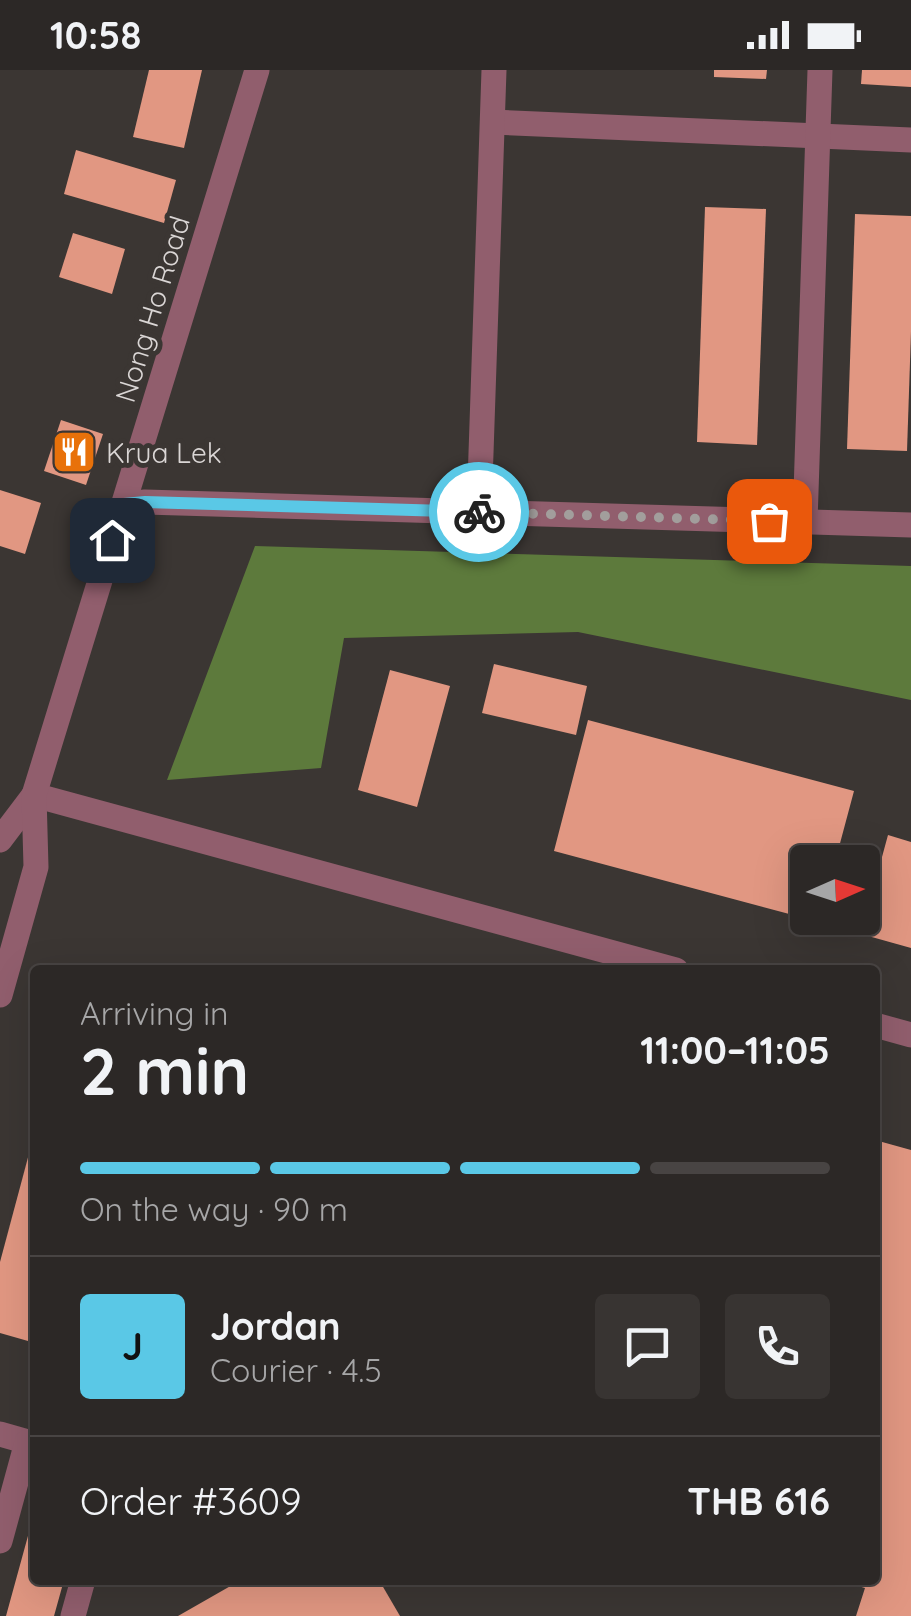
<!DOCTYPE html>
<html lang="en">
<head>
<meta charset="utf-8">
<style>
	body { margin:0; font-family:Quicksand,sans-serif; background:#383432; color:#f1f3f6; height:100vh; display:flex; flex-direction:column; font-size:38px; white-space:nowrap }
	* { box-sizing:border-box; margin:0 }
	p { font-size:32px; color:#a6a6a7 }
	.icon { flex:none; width:55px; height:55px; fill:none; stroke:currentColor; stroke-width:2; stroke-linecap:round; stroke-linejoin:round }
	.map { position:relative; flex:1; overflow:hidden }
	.side { position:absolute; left:30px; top:895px; width:850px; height:620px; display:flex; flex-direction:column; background:#2c2826; border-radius:10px; box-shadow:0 10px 40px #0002,0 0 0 2px #484443 }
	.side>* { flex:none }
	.needle { width:65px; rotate:87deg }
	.fabs { position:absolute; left:790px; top:775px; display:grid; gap:20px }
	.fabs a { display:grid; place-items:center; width:90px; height:90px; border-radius:10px; background:#2c2826; box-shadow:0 10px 40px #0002,0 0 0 2px #484443; font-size:50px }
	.pin { position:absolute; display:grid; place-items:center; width:85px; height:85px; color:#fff; margin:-42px; border-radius:20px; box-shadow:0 5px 15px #0006 }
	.courier { position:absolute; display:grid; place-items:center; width:100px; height:100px; margin:-50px; border:8px solid #5ac8e6; border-radius:50%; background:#fff; color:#222; box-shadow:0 2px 12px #0007 }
	.headline em { font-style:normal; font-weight:800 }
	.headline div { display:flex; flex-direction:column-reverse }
	.headline { display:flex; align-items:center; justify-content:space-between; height:170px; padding:0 50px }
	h1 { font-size:65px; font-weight:800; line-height:75px }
	.bar { display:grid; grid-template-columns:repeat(4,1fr); gap:15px 10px; align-content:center; height:120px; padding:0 50px }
	.bar i { height:12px; border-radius:8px; background:#484443 }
	.bar .on { background:#5ac8e6 }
	.bar p { grid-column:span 4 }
	.line { display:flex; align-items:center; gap:25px; padding:0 50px; border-top:2px solid #484443 }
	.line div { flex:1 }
	.round { display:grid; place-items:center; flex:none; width:105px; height:105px; border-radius:10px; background:#383432 }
	.status { display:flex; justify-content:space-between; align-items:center; height:70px; padding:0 50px; background:#2c2826; direction:ltr }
	.status svg { height:28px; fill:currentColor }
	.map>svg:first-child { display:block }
</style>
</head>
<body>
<div class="status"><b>10:58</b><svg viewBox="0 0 49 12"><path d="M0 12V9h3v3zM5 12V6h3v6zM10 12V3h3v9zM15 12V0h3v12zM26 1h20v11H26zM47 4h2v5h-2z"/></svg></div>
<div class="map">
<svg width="911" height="1546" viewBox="0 0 911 1546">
	<rect width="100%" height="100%" fill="#3b3633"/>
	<path fill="#5d7a3c" d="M 255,476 L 911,496 L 911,630 L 578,562 L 344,568 L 321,698 L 167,710 Z"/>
	<g fill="#e19782">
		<path d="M 149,0 L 202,0 L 184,78 L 133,67 Z"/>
		<path d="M 714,0 L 767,0 L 766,9 L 714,7 Z"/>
		<path d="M 862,0 L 911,0 L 911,17 L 861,14 Z"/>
		<path d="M 76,80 L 176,110 L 164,153 L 64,124 Z"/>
		<path d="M 705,137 L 766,139 L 757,375 L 697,372 Z"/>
		<path d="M 855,144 L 911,146 L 911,262 L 907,381 L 847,379 Z"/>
		<path d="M 73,163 L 125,179 L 112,224 L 59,207 Z"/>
		<path d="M 61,350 L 103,364 L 86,415 L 44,401 Z"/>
		<path d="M 0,420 L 41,433 L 25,484 L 0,476 Z"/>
		<path d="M 494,594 L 587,616 L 576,665 L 482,643 Z"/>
		<path d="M 390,600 L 450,616 L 417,737 L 358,720 Z"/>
		<path d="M 588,650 L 854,721 L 835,792 L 808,792 L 808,849 L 554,781 Z"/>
		<path d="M 888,765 L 911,772 L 911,878 L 861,864 Z"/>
		<path d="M 34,1065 L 35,1065 L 35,1273 L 0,1263 L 0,1192 Z"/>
		<path d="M 875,1070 L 911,1080 L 911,1546 L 856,1546 L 865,1518 L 841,1511 L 875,1510 Z"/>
		<path d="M 34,1444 L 35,1510 L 64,1510 L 54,1546 L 6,1546 Z"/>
		<path d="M 241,1510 L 379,1510 L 400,1546 L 178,1546 Z"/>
	</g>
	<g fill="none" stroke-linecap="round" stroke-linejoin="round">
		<g stroke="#915e6d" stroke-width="25">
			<path d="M 493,52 L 911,70"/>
			<path d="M 124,434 L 145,432 L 911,455"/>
			<path d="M 479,442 L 494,0"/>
			<path d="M 805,452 L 820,0"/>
			<path d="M 34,725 L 676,900"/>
			<path d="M 0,770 L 34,725"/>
			<path d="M 0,925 L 36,797 L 34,725 L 257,0"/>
			<path d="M 875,955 L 911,965"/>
			<path d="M 0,1364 L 35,1374"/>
			<path d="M 0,1471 L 27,1372"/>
			<path d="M 73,1546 L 83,1510"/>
		</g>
	</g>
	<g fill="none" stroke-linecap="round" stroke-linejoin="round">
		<path stroke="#a29e9c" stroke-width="10" stroke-dasharray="0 18" d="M 479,442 L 769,451"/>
		<path stroke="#5ac8e6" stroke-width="12" d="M 112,470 L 124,434 L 145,432 L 479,442"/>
	</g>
	<defs>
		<symbol id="restaurant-square" viewBox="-11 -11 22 22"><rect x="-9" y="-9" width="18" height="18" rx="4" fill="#e8710a" stroke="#3b3633"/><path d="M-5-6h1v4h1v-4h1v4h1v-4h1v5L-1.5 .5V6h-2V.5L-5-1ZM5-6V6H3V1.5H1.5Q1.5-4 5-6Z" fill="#fff"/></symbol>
	</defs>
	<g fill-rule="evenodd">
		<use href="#restaurant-square" x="49" y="357" width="50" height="50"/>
	</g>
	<g text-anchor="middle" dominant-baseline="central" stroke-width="10" stroke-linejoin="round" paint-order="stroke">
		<g font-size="28" fill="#dad6d5" stroke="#3b3633">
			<text transform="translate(152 239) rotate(-73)">Nong Ho Road</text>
		</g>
		<g font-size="28" fill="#dad6d5" stroke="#3b3633" text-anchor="start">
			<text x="106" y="382">Krua Lek</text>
		</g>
	</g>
</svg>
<div class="fabs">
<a><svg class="needle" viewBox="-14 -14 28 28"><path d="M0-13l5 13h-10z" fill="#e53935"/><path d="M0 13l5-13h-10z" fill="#a6a6a7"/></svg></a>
</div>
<div class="pin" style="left:769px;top:451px;background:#ea580c"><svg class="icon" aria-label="bag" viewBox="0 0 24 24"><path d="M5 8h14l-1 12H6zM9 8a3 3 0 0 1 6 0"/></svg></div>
<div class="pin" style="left:112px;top:470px;background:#1f2937"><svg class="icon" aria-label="home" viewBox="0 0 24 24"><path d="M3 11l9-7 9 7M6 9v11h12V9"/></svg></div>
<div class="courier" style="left:479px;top:442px"><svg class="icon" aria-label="bike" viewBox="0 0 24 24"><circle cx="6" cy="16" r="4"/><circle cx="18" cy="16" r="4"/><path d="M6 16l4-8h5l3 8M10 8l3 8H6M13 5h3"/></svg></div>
<section class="side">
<div class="headline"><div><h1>2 min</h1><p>Arriving in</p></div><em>11:00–11:05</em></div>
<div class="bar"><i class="on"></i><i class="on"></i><i class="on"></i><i></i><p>On the way · 90 m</p></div>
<div class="line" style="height:180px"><b class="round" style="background:#5ac8e6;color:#111">J</b><div><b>Jordan</b><p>Courier · 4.5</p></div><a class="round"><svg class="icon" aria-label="chat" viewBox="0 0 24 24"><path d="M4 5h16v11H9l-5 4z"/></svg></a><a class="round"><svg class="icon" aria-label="phone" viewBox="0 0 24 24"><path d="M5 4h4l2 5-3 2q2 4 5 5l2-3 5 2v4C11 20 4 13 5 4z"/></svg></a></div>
<div class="line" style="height:130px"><div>Order #3609</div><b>THB 616</b></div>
</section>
</div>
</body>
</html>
